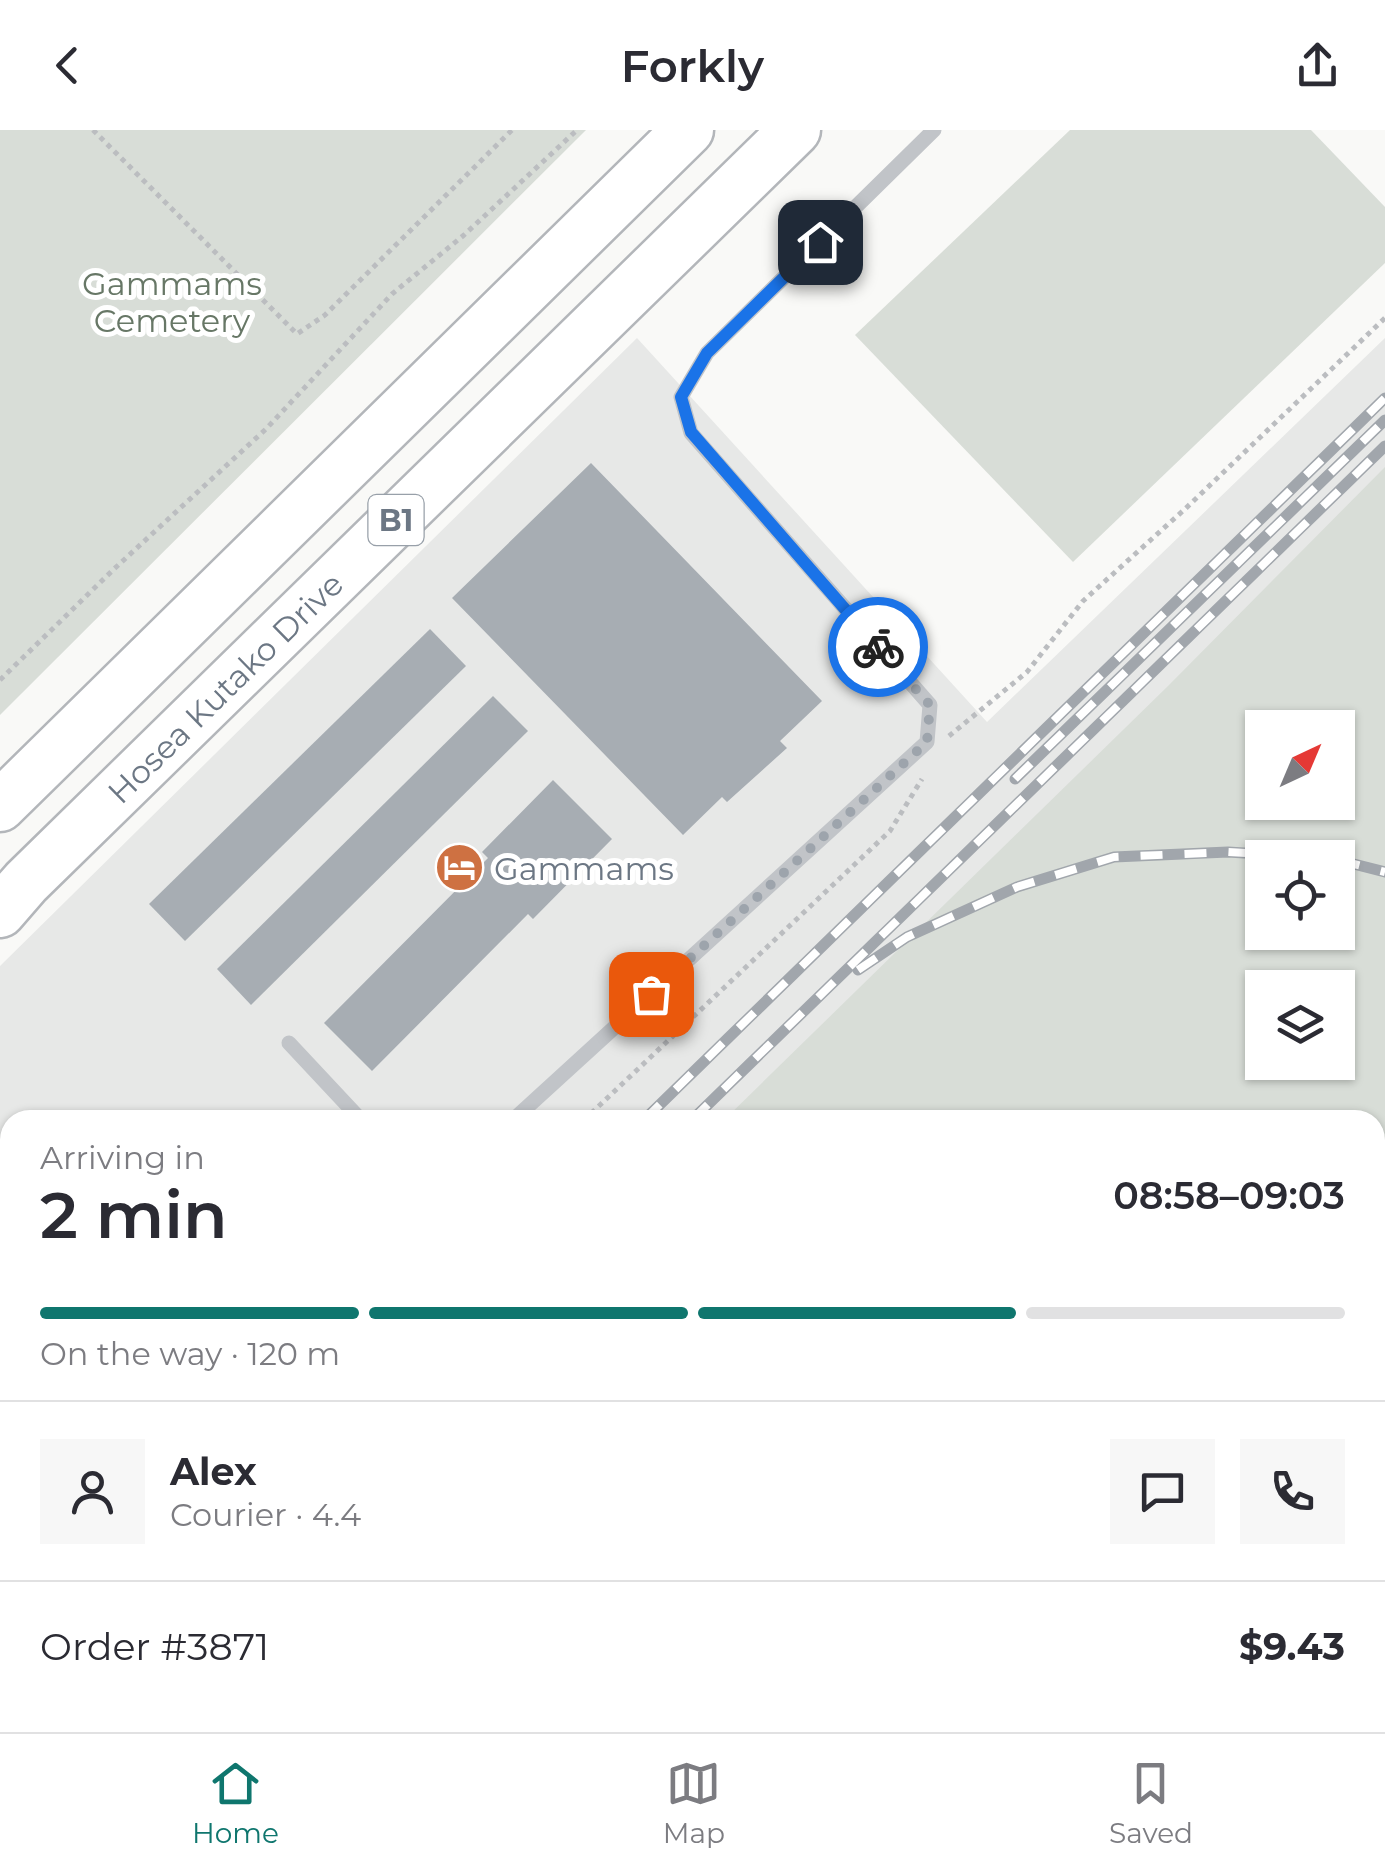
<!DOCTYPE html>
<html lang="en">
<head>
<meta charset="utf-8">
<style>
	body { margin:0; font-family:Montserrat,sans-serif; background:#f7f7f7; color:#2b2b33; height:100vh; display:flex; flex-direction:column; font-size:38px; white-space:nowrap }
	* { box-sizing:border-box; margin:0 }
	p { font-size:32px; color:#7c7c81 }
	.icon { flex:none; width:55px; height:55px; fill:none; stroke:currentColor; stroke-width:2; stroke-linecap:round; stroke-linejoin:round }
	.map { position:relative; flex:1; overflow:hidden }
	.drawer { position:absolute; left:0px; top:980px; width:1385px; height:622px; display:flex; flex-direction:column; background:#fff; border-radius:30px 30px 0 0; box-shadow:0 2px 8px #0004 }
	.drawer>* { flex:none }
	.needle { width:65px; rotate:44deg }
	.fabs { position:absolute; left:1245px; top:580px; display:grid; gap:20px }
	.fabs a { display:grid; place-items:center; width:110px; height:110px; border-radius:0px; background:#fff; box-shadow:0 2px 8px #0004; font-size:50px }
	.pin { position:absolute; display:grid; place-items:center; width:85px; height:85px; color:#fff; margin:-42px; border-radius:20px; box-shadow:0 5px 15px #0006 }
	.courier { position:absolute; display:grid; place-items:center; width:100px; height:100px; margin:-50px; border:8px solid #1a73e8; border-radius:50%; background:#fff; color:#222; box-shadow:0 2px 12px #0007 }
	.summary em { font-style:normal; font-weight:600 }
	.summary div { display:flex; flex-direction:column-reverse }
	.summary { display:flex; align-items:center; justify-content:space-between; height:170px; padding:0 40px }
	h1 { font-size:65px; font-weight:600; line-height:75px }
	.bar { display:grid; grid-template-columns:repeat(4,1fr); gap:15px 10px; align-content:center; height:120px; padding:0 40px }
	.bar i { height:12px; border-radius:8px; background:#e1e1e2 }
	.bar .current { background:#0f766e }
	.bar p { grid-column:span 4 }
	.line { display:flex; align-items:center; gap:25px; padding:0 40px; border-top:2px solid #e1e1e2 }
	.line div { flex:1 }
	.round { display:grid; place-items:center; flex:none; width:105px; height:105px; border-radius:0px; background:#f7f7f7 }
	header { display:flex; justify-content:space-between; align-items:center; height:130px; padding:0 40px; background:#fff; font-size:45px; font-weight:600 }
	.tab-bar { display:flex; justify-content:space-around; align-items:center; height:140px; border-top:2px solid #e1e1e2; background:#fff; font-size:28px; color:#7c7c81 }
	.tab-bar a { display:grid; justify-items:center; gap:5px }
	.tab-bar .current { color:#0f766e }
	.map>svg:first-child { display:block }
</style>
</head>
<body>
<header><svg class="icon" aria-label="back" viewBox="0 0 24 24"><path d="M15 5l-7 7 7 7"/></svg>Forkly<svg class="icon" aria-label="share" viewBox="0 0 24 24"><path d="M12 15V3M7 8l5-5 5 5M5 13v7h14v-7"/></svg></header>
<div class="map">
<svg width="1385" height="1602" viewBox="0 0 1385 1602">
	<rect width="100%" height="100%" fill="#f9f9f7"/>
	<path fill="#e7e8e7" fill-rule="evenodd" d="M 637,208 L 987,592 L 1385,208 L 1385,1602 L 0,1602 L 0,836 ZM 1262,598 L 1338,598 L 1338,672 L 1262,672 ZM 1262,728 L 1338,728 L 1338,802 L 1262,802 ZM 1262,858 L 1338,858 L 1338,932 L 1262,932 ZM 10,990 L 1375,990 L 1375,1592 L 10,1592 Z"/>
	<g fill="#d8ddd7" fill-rule="evenodd">
		<path d="M 0,0 L 586,0 L 0,585 Z"/>
		<path d="M 1070,0 L 1311,0 L 1385,77 L 1385,133 L 1073,432 L 855,205 Z"/>
		<path d="M 1385,337 L 1385,1022 L 1375,1031 L 1375,990 L 724,990 L 1168,556 ZM 1262,598 L 1338,598 L 1338,672 L 1262,672 ZM 1262,728 L 1338,728 L 1338,802 L 1262,802 ZM 1262,858 L 1338,858 L 1338,932 L 1262,932 Z"/>
	</g>
	<g fill="#a7adb3">
		<path d="M 591,333 L 822,571 L 780,611 L 787,618 L 727,672 L 722,667 L 683,705 L 452,468 Z"/>
		<path d="M 430,499 L 466,536 L 185,811 L 149,774 Z"/>
		<path d="M 493,566 L 528,601 L 251,875 L 217,839 Z"/>
		<path d="M 553,650 L 612,709 L 533,789 L 528,784 L 372,941 L 324,893 L 488,728 L 482,722 Z"/>
		<path d="M 1375,1398 L 1385,1409 L 1385,1530 L 1375,1519 Z"/>
		<path d="M 1375,1546 L 1385,1556 L 1385,1579 L 1375,1588 Z"/>
		<path d="M 1004,1592 L 1112,1592 L 1121,1602 L 994,1602 Z"/>
		<path d="M 1298,1592 L 1370,1592 L 1361,1602 L 1307,1602 Z"/>
	</g>
	<g fill="none" stroke-linecap="round" stroke-linejoin="round">
		<defs>
			<g id="primary">
				<path d="M 0,676 L 688,0"/>
				<path id="s1" d="M 0,782 L 26,752 L 795,0"/>
			</g>
		</defs>
		<use href="#primary" stroke="#b3b6ba" stroke-width="55"/>
		<g stroke="#bbbdc0" stroke-width="5" stroke-dasharray="5 5" stroke-linecap="butt">
			<path d="M 93,0 L 297,204 L 325,185 L 512,0"/>
			<path d="M 0,550 L 114,439 L 266,299 L 392,164 L 464,105 L 577,0"/>
			<path d="M 949,606 L 1027,542 L 1083,471 L 1185,379 L 1385,188"/>
			<path d="M 584,990 L 890,701 L 922,649"/>
			<path d="M 0,1585 L 10,1576"/>
		</g>
		<g stroke="#c1c4c8" stroke-width="15">
			<path d="M 289,913 L 361,990"/>
			<path d="M 513,990 L 927,612 L 930,575 L 691,303 L 681,267 L 707,223 L 934,0"/>
			<path d="M 323,1602 C 336,1594 349,1596 362,1602"/>
		</g>
		<g stroke="#c1c4c8" stroke-width="30">
			<path d="M 1220,1592 L 1229,1602"/>
			<path d="M 880,1602 L 890,1592"/>
		</g>
		<use href="#primary" stroke="#fff" stroke-width="50"/>
		<defs>
			<g id="rail">
				<path d="M 1015,649 L 1385,290"/>
				<path d="M 1338,730 L 1385,742"/>
				<path d="M 858,840 L 907,807 L 1017,757 L 1114,727 L 1228,722 L 1327,728"/>
				<path d="M 644,990 L 1385,268"/>
				<path d="M 692,990 L 1385,316"/>
				<path d="M 14,1602 L 24,1592"/>
				<path d="M 66,1602 L 75,1592"/>
				<path d="M 167,1602 L 177,1592"/>
			</g>
		</defs>
		<use href="#rail" stroke="#a1a6ac" stroke-width="11"/>
		<use href="#rail" stroke="#fff" stroke-width="8" stroke-dasharray="22" stroke-linecap="butt"/>
	</g>
	<g fill="none" stroke-linecap="round" stroke-linejoin="round">
		<path stroke="#9da4ac" stroke-width="10" stroke-dasharray="0 18" d="M 651,864 L 927,612 L 930,575 L 878,517"/>
		<path stroke="#1a73e8" stroke-width="12" d="M 820,112 L 707,223 L 681,267 L 691,302 L 878,517"/>
	</g>
	<defs>
		<symbol id="hotel-disc" viewBox="-11 -11 22 22"><circle r="9.5" fill="#ce7142" stroke="#fff"/><path d="M-6-4.5h1.5V1H6V5H4.5V3h-9V5H-6ZM-4 0a1.8 1.8 0 1 1 3.6 0ZM.5 0V-2.5h3Q6-2.5 6 0Z" fill="#fff"/></symbol>
	</defs>
	<g fill-rule="evenodd">
		<use href="#hotel-disc" x="432" y="710" width="55" height="55"/>
	</g>
	<g text-anchor="middle" dominant-baseline="central" stroke-width="10" stroke-linejoin="round" paint-order="stroke">
		<rect fill="#fff" stroke="#98a0a9" stroke-width="2.5" x="368.5" y="365" width="55" height="50" rx="8"/>
		<g font-size="30" font-weight="bold" fill="#6c7784">
			<text x="396" y="390">B1</text>
		</g>
		<g font-size="32" fill="#677766" stroke="#fff">
			<text x="172" y="153">Gammams<tspan x="172" dy="37">Cemetery</tspan></text>
		</g>
		<g font-size="32" fill="#6c7784" stroke="#fff">
			<text stroke="none"><textPath href="#s1" startOffset="318">Hosea Kutako Drive</textPath></text>
		</g>
		<g font-size="32" fill="#6c7784" stroke="#fff" text-anchor="start">
			<text x="494" y="738">Gammams</text>
		</g>
	</g>
</svg>
<div class="fabs">
<a><svg class="needle" viewBox="-14 -14 28 28"><path d="M0-13l5 13h-10z" fill="#e53935"/><path d="M0 13l5-13h-10z" fill="#7c7c81"/></svg></a>
<a><svg class="icon" aria-label="locate" viewBox="0 0 24 24"><circle cx="12" cy="12" r="6"/><path d="M12 2v4M12 18v4M2 12h4M18 12h4"/></svg></a>
<a><svg class="icon" aria-label="layers" viewBox="0 0 24 24"><path d="M12 4l9 5-9 5-9-5zM3 14l9 5 9-5"/></svg></a>
</div>
<div class="pin" style="left:651px;top:864px;background:#ea580c"><svg class="icon" aria-label="bag" viewBox="0 0 24 24"><path d="M5 8h14l-1 12H6zM9 8a3 3 0 0 1 6 0"/></svg></div>
<div class="pin" style="left:820px;top:112px;background:#1f2937"><svg class="icon" aria-label="home" viewBox="0 0 24 24"><path d="M3 11l9-7 9 7M6 9v11h12V9"/></svg></div>
<div class="courier" style="left:878px;top:517px"><svg class="icon" aria-label="bike" viewBox="0 0 24 24"><circle cx="6" cy="16" r="4"/><circle cx="18" cy="16" r="4"/><path d="M6 16l4-8h5l3 8M10 8l3 8H6M13 5h3"/></svg></div>
<section class="drawer">
<div class="summary"><div><h1>2 min</h1><p>Arriving in</p></div><em>08:58–09:03</em></div>
<div class="bar"><i class="current"></i><i class="current"></i><i class="current"></i><i></i><p>On the way · 120 m</p></div>
<div class="line" style="height:180px"><a class="round"><svg class="icon" aria-label="person" viewBox="0 0 24 24"><circle cx="12" cy="8" r="4"/><path d="M4 21q1-7 8-7t8 7"/></svg></a><div><b>Alex</b><p>Courier · 4.4</p></div><a class="round"><svg class="icon" aria-label="chat" viewBox="0 0 24 24"><path d="M4 5h16v11H9l-5 4z"/></svg></a><a class="round"><svg class="icon" aria-label="phone" viewBox="0 0 24 24"><path d="M5 4h4l2 5-3 2q2 4 5 5l2-3 5 2v4C11 20 4 13 5 4z"/></svg></a></div>
<div class="line" style="height:130px"><div>Order #3871</div><b>$9.43</b></div>
</section>
</div>
<nav class="tab-bar">
<a class="current"><svg class="icon" aria-label="home" viewBox="0 0 24 24"><path d="M3 11l9-7 9 7M6 9v11h12V9"/></svg>Home</a>
<a><svg class="icon" aria-label="map" viewBox="0 0 24 24"><path d="M3 6l6-2 6 2 6-2v14l-6 2-6-2-6 2zM9 4v14M15 6v14"/></svg>Map</a>
<a><svg class="icon" aria-label="saved" viewBox="0 0 24 24"><path d="M7 4h10v16l-5-4-5 4z"/></svg>Saved</a>
</nav>
</body>
</html>
